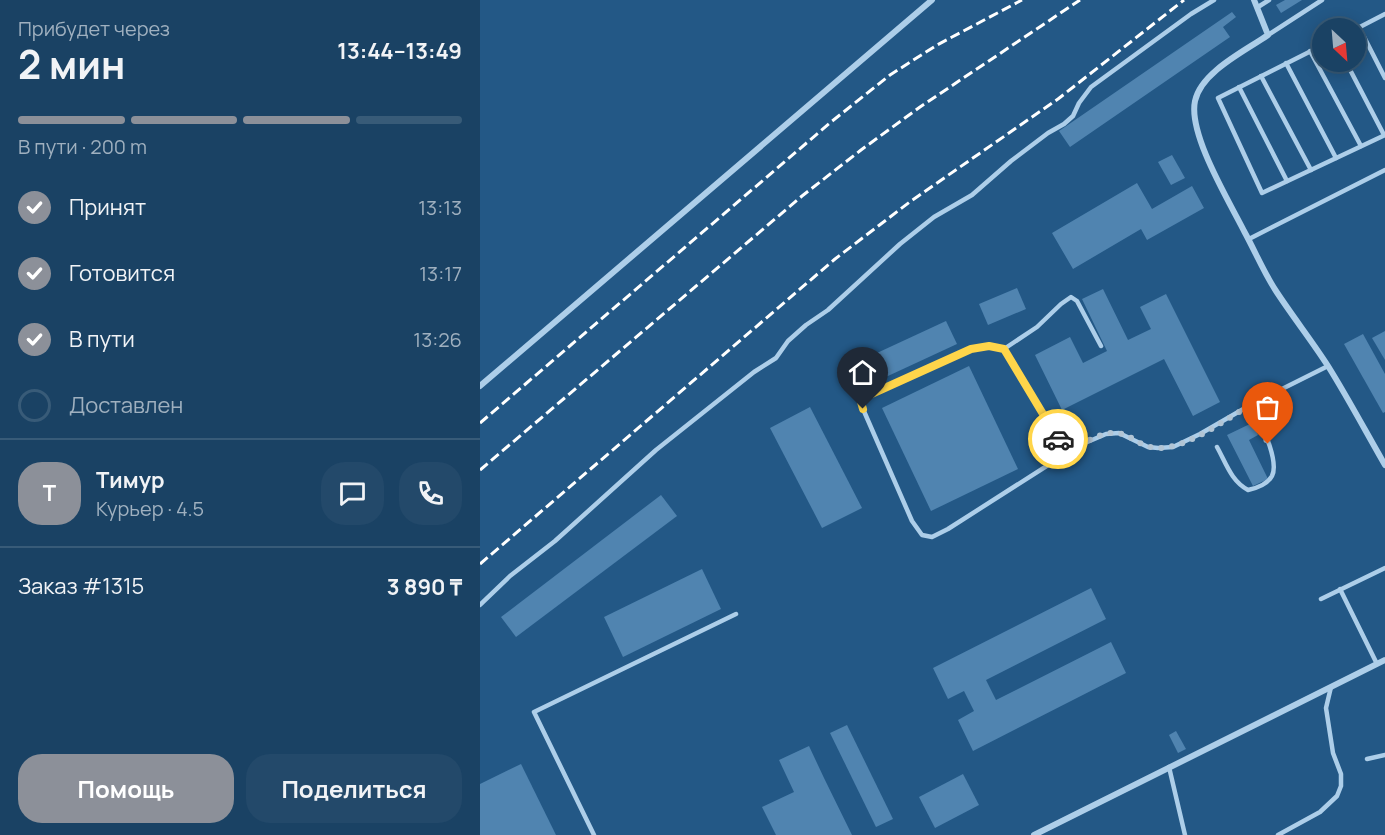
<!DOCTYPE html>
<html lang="ru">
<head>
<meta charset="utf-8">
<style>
	body { margin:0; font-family:Manrope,sans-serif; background:#23496a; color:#f1f3f6; height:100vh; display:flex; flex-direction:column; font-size:22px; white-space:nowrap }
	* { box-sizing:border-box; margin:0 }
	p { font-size:20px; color:#9fb0bf }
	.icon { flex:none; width:33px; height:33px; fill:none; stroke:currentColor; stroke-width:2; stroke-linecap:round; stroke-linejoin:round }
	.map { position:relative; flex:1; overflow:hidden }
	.drawer { display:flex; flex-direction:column; background:#1a4264; width:480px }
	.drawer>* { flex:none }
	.needle { width:39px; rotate:154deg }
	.controls { position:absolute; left:832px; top:18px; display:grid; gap:12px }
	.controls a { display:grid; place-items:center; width:54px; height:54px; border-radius:50%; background:#1a4264; box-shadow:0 3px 15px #0003,0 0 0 2px #385b78; font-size:30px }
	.pin { position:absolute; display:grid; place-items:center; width:51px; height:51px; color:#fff; margin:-62px -26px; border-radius:50% 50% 50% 0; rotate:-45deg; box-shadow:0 0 6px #0007 }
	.pin .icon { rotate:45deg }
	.courier { position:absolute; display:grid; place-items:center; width:60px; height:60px; margin:-30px; border:4px solid #ffd54a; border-radius:50%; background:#fff; color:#222; box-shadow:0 2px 8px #0007 }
	.headline em { font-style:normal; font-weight:700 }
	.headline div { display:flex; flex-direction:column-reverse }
	.headline { display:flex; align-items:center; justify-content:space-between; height:102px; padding:0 18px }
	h1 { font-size:39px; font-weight:700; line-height:45px }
	.bar { display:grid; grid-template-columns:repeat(4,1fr); gap:9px 6px; align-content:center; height:72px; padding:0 18px }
	.bar i { height:8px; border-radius:4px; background:#385b78 }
	.bar .on { background:#8c9099 }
	.bar p { grid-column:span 4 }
	.line { display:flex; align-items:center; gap:15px; padding:0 18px; border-top:2px solid #385b78 }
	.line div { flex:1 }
	.round { display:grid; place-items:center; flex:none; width:63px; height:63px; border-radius:24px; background:#23496a }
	ol { padding:0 18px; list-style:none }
	li { display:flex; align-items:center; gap:18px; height:66px }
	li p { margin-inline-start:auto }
	li .icon { padding:6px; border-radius:50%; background:#8c9099; color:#fff; stroke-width:4 }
	li:last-child { color:#9fb0bf }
	li i { width:33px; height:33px; border:3px solid #385b78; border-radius:50% }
	.primary-button { display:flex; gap:12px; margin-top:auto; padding:12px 18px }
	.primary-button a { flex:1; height:69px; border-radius:24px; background:#8c9099; color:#fff; font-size:24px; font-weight:700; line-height:69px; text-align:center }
	.primary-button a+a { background:#23496a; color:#f1f3f6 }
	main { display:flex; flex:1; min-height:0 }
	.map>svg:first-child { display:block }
</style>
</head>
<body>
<main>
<section class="drawer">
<div class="headline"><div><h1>2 мин</h1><p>Прибудет через</p></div><em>13:44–13:49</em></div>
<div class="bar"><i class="on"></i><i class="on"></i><i class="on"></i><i></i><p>В пути · 200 m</p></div>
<ol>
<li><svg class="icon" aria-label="check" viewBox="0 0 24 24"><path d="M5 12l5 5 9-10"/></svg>Принят<p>13:13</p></li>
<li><svg class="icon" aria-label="check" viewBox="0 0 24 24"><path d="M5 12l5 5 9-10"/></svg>Готовится<p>13:17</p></li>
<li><svg class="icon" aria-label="check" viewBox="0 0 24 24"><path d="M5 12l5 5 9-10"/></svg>В пути<p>13:26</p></li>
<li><i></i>Доставлен</li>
</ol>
<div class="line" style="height:108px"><b class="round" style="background:#8c9099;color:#fff">Т</b><div><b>Тимур</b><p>Курьер · 4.5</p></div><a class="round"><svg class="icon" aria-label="chat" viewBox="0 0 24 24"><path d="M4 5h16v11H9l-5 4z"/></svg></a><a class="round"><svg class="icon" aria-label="phone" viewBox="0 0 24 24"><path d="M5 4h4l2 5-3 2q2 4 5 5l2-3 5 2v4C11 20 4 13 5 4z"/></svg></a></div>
<div class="line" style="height:78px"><div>Заказ #1315</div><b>3 890 ₸</b></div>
<div class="primary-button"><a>Помощь</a><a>Поделиться</a></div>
</section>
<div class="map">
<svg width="905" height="835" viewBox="0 0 905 835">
	<rect width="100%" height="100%" fill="#235886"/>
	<g fill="#5084b0">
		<path d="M 805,0 L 822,0 L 801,13 L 796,5 Z"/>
		<path d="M 752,12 L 756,17 L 743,27 L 750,37 L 590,147 L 579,131 Z"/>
		<path d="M 692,155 L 705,178 L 691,185 L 678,162 Z"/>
		<path d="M 657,183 L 672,209 L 712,186 L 724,208 L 667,240 L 661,229 L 593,269 L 572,233 Z"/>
		<path d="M 537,288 L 546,309 L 508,325 L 499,304 Z"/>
		<path d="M 623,289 L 648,340 L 671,329 L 660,307 L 686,294 L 740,402 L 713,416 L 684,359 L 582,410 L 555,355 L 590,337 L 603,363 L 627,351 L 602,299 Z"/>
		<path d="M 466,321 L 477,344 L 395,382 L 384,359 Z"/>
		<path d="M 905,331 L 905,360 L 892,338 Z"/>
		<path d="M 883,334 L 905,374 L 905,412 L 903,413 L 864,344 Z"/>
		<path d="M 489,366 L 538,469 L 451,511 L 402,408 Z"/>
		<path d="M 330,407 L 382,508 L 342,528 L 290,428 Z"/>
		<path d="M 772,423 L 778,435 L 769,440 L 788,479 L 773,486 L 747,435 Z"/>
		<path d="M 181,495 L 197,516 L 36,637 L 21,617 Z"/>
		<path d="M 222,569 L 241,609 L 143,657 L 124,617 Z"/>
		<path d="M 611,588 L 626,619 L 506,680 L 516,700 L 631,642 L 646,673 L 493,751 L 478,720 L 494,711 L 484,691 L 468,699 L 453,668 Z"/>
		<path d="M 367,725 L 413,819 L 396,827 L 350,733 Z"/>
		<path d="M 696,731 L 706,749 L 698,753 L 689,735 Z"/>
		<path d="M 329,746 L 344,778 L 372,835 L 296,835 L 282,807 L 314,792 L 299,760 Z"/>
		<path d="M 41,764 L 76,835 L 0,835 L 0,784 Z"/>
		<path d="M 483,774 L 499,805 L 455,828 L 439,797 Z"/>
	</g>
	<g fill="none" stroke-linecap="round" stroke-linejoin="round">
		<g stroke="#adcee9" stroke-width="4.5">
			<path d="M 778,7 L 789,0"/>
			<path d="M 879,27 L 905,78"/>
			<path d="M 876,29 L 905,14"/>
			<path d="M 788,35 L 842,0"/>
			<path d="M 843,45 L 738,98 L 782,193 L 905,135"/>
			<path d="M 830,51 L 881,146"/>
			<path d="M 866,62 L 904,135"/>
			<path d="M 806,63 L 856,158"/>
			<path d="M 781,76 L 831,170"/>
			<path d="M 759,87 L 807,181"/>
			<path d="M 769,239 L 905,170"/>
			<path d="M 524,349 L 557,327 L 581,304 L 591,297 L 597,301 L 621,346"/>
			<path d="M 737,447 C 746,463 751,481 768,490 C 777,488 787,485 792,476 C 800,460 779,420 772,404"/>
			<path d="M 587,453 L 524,349 L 509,346 L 491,349 L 387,396 L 381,402 L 383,409 L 432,521 L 442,535 L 452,537 L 468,529 L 587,453 L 605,443 L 626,434 L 639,433 L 668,447 L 678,448 L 693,447 L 720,434 L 772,404 L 848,366"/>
			<path d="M 860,589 L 897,664"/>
			<path d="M 841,599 L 905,568"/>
			<path d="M 0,605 L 30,576 L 75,541 L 176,450 L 274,372 L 296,358 L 308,341 L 326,325 L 348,310 L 420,244 L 454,217 L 492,195 L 531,161 L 568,133 L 584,124 L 593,116 L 599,103 L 611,87 L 711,14 L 734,0"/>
			<path d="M 887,759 L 905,755"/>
			<path d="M 689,767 L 705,835"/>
			<path d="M 114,835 L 54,712 L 256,614"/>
			<path d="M 798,835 L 840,812 L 857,796 L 861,786 L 861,774 L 853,753 L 846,708 L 851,687"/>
		</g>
		<g stroke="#adcee9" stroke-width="6">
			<path d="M 774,0 L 788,35 C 765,51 721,72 715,101 C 708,134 749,201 764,231 C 775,251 784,273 796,291 C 813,317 832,341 848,366 C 868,398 886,432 905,465"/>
			<path d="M 0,386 L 452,0"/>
			<path d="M 554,835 L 905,660"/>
		</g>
		<g stroke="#fff" stroke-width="3" stroke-dasharray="10 4.5" stroke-linecap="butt">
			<path d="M 0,423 L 351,122 L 410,75 L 457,45 L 542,0"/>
			<path d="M 0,470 L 322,196 L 381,150 L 440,107 L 600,0"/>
			<path d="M 0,564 L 355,259 L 431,201 L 578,99 L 704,0"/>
		</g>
	</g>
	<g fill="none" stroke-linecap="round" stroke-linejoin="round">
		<path stroke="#b2c5d5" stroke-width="6" stroke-dasharray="0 10.8" d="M 578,439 L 587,453 C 601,445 620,431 638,433 C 653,435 661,449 681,448 C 711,446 746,419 772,404 L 788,444"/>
		<path stroke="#ffd54a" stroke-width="8" d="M 383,409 L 381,402 L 387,396 L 491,349 L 509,346 L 524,349 L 578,439"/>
	</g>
</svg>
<div class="controls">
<a><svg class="needle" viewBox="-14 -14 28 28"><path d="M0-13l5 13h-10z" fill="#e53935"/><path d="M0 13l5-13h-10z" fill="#9fb0bf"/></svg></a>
</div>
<div class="pin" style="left:788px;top:444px;background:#ea580c"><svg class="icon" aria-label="bag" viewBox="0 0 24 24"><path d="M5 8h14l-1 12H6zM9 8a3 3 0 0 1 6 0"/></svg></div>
<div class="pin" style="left:383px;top:409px;background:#1f2937"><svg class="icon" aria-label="home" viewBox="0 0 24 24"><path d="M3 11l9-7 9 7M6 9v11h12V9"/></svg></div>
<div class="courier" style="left:578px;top:439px"><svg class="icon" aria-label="car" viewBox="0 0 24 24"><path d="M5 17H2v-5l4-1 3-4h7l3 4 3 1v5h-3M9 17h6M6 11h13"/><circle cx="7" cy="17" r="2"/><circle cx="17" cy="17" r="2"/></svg></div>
</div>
</main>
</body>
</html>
